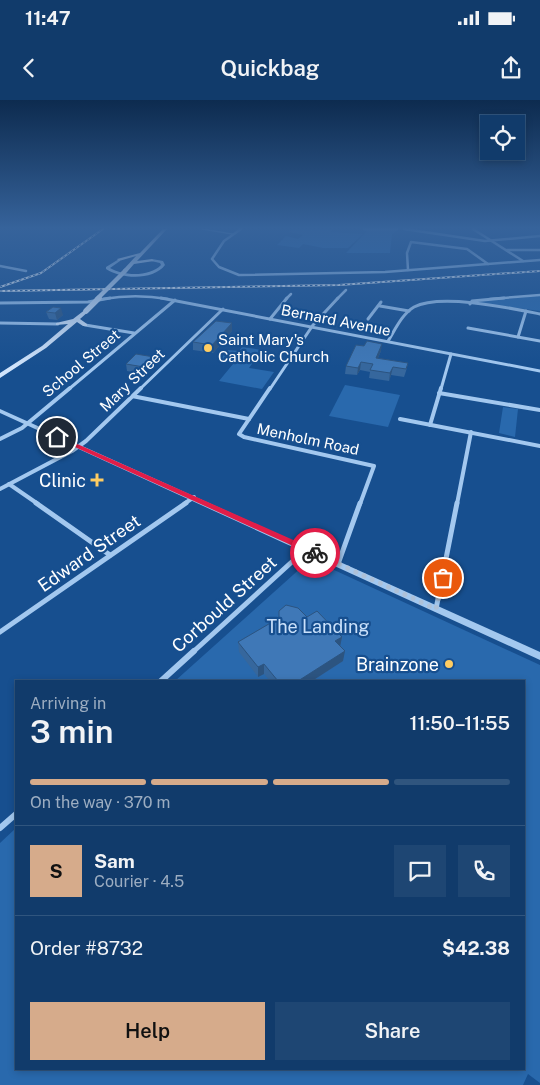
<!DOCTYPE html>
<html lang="en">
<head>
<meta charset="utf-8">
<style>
	body { margin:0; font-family:"Public Sans",sans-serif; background:#1e4673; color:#f1f3f6; height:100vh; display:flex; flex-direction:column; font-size:19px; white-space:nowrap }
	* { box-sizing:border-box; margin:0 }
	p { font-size:16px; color:#9cadc1 }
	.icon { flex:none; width:28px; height:28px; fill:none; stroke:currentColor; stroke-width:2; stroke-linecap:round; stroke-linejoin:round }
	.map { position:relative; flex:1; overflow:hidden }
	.panel { position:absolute; left:15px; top:580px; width:510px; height:390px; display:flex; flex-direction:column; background:#113b6b; border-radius:0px; box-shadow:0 2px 8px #0003,0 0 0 1px #30557e }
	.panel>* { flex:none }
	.fabs { position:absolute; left:480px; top:15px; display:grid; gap:10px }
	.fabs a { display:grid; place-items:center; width:45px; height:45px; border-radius:0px; background:#113b6b; box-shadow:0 2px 8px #0003,0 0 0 1px #30557e; font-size:25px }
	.pin { position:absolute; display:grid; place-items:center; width:42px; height:42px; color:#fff; margin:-21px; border:2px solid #fff; border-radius:50%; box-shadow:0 1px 5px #0007 }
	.courier { position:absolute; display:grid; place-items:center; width:50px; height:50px; margin:-25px; border:4px solid #e11d48; border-radius:50%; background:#fff; color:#222; box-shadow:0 1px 6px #0007 }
	.headline em { font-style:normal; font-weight:600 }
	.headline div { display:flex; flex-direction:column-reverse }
	.headline { display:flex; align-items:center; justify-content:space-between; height:85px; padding:0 15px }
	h1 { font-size:32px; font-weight:600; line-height:38px }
	.bar { display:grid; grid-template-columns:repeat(4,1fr); gap:8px 5px; align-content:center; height:60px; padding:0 15px }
	.bar i { height:6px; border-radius:4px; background:#30557e }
	.bar .active { background:#d6ab8b }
	.bar p { grid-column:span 4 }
	.line { display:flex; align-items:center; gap:12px; padding:0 15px; border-top:1px solid #30557e }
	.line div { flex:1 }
	.round { display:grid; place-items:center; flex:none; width:52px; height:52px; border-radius:0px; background:#1e4673 }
	.action { display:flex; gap:10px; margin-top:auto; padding:10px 15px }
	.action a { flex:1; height:58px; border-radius:0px; background:#d6ab8b; color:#111; font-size:20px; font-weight:600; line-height:58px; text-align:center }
	.action a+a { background:#1e4673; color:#f1f3f6 }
	.status { display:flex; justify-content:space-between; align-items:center; height:35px; padding:0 25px; background:#113b6b; direction:ltr }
	.status svg { height:14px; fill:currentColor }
	header { display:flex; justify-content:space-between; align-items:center; height:65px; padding:0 15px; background:#113b6b; font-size:22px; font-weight:600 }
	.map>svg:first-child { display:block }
</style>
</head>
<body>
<div class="status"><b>11:47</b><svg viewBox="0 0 49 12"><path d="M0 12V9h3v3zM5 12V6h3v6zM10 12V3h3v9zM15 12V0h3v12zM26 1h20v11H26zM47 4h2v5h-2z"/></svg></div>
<header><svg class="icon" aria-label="back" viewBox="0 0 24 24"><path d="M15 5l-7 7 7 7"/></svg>Quickbag<svg class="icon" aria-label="share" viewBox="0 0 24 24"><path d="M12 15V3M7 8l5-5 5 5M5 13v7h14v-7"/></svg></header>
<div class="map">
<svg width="540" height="985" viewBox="0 0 540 985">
	<rect width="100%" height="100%" fill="#174f8f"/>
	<g fill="#2969ad">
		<path d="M 293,129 L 334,129 L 330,132 L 363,134 L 348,148 L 323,148 L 303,144 L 299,148 L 277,145 L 286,136 L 298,139 L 303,135 L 289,132 Z"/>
		<path d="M 400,129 L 392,134 L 390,153 L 346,153 L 368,130 Z"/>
		<path d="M 540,196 L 540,211 L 471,202 Z"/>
		<path d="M 242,247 L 262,250 L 249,268 L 274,272 L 262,289 L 219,281 L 233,264 L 219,261 L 228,250 L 239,251 Z"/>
		<path d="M 345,285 L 400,295 L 388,327 L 329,316 Z"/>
		<path d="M 503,307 L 518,309 L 515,337 L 499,333 Z"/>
		<path d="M 308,464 L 332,469 L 540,565 L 540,983 L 528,974 L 523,985 L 0,985 L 0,743 L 16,728 L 16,969 L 524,969 L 524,581 L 175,581 L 303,466 Z"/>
	</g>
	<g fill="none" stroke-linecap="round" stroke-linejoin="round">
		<g stroke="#a3c8ef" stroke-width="2.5">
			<path d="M 241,129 L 224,141 L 212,159 L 219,167 L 239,175 L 385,172 L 540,160"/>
			<path d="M 364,129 L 397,129"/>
			<path d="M 404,129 L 485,141 L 540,136"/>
			<path d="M 473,129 L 523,161"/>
			<path d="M 507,150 L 540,150"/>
			<path d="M 0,166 L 26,171"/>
			<path d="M 408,170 L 407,153 L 411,142 L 467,149 L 488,164"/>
			<path d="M 103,199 C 126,195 145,195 168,199"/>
			<path d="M 286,199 L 291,194"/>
			<path d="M 337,199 L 346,190"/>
			<path d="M 490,199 L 540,195"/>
		</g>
		<g stroke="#a3c8ef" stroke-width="3">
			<path d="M 161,198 L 540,271"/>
			<path d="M 0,203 L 88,202 L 110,198"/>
			<path d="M 470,204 L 472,201 L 504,198"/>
			<path d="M 380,206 L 409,211"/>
			<path d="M 270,219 L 287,198"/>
			<path d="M 368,219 L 381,202"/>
			<path d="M 0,223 L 58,224"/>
			<path d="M 85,225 L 134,233"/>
			<path d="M 468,228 L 540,241"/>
			<path d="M 518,237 L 526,211"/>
			<path d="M 388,241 C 395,230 402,214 414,207 C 440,193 510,208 540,214"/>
			<path d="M 69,289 L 175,200"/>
			<path d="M 140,289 L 223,209"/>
			<path d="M 270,289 L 313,225 L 338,198"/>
			<path d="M 441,289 L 451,254"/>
		</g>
		<g stroke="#a3c8ef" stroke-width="4">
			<path d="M 270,288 L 239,334 L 244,337 L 374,366 L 360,404"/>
			<path d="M 439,293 L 540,310"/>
			<path d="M 132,296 L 249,319"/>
			<path d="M 400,319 L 540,346"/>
			<path d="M 430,325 L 441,288"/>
			<path d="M 0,339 L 22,328 L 70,288"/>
			<path d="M 9,384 L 38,404"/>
			<path d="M 0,389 L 72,351 L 86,341 L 141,288"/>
			<path d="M 184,404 L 194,397"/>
			<path d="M 457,404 L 471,332"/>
		</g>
		<g stroke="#a3c8ef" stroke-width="5">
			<path d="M 36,403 L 110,455"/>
			<path d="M 338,464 L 360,403"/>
			<path d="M 436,509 L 457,403"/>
			<path d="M 0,532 L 186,403"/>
			<path d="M 193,552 L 306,449"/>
		</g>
		<g stroke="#a3c8ef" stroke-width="6">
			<path d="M 161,581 L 194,551"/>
			<path d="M 0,728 L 16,714"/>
		</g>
		<g fill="#a3c8ef" fill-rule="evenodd">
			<path d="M 198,129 L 207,129 L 236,134 L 234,135 Z"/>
			<path d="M 119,159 L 120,161 L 110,168 C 123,176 150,177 161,165 L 160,163 L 151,161 L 152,159 L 163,161 L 165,165 C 153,181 121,179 106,169 L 106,167 Z"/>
			<path d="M 0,309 L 540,552 L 540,560 L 0,313 Z"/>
		</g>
		<g fill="#d1e4fb" fill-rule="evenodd">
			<path d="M 163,129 L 167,129 L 137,161 L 152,159 L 154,161 L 134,164 L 127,172 L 123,172 L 123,170 L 136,156 L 119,161 L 117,159 L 140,153 Z"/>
			<path d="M 86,209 L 89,211 L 80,219 L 87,224 L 87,226 L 83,226 L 77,222 L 46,248 L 0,278 L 0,273 L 42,246 L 68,224 L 56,225 L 56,223 L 73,219 Z"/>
		</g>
		<defs>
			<g id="rail">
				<path d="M 0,187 L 41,173 L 103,129"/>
				<path d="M 0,191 L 339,185 L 540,171"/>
			</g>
		</defs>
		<use href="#rail" stroke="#fff" stroke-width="2"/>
		<use href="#rail" stroke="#174f8f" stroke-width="1" stroke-dasharray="2.5" stroke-linecap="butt"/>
		<path stroke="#d1e4fb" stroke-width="4.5" d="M 97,199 L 125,171"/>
		<path stroke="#d1e4fb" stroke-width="5.5" d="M 86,211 L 99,198"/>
	</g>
	<g fill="#36679d">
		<path d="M 53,207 L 63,215 L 57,220 L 49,219 L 46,212 Z"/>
		<path d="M 232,231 L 213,253 L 193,250 L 193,242 Z"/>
		<path d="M 364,246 L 381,251 L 378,258 L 408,263 L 406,271 L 404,277 L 391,275 L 389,281 L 369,278 L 370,272 L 360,270 L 357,275 L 345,274 L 346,266 Z"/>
		<path d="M 126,264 L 155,265 L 146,275 L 127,271 Z"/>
		<path d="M 307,517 L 342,537 L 340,546 L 343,561 L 312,581 L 270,581 L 264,574 L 258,577 L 239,552 L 238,542 Z"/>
	</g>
	<g fill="#2c5480">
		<path d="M 61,208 L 63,215 L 57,220 L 55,213 Z"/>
		<path d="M 232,223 L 232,231 L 213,253 L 212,245 Z"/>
		<path d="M 382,244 L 381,251 L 375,265 L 376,258 Z"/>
		<path d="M 154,257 L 155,265 L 146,275 L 144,267 Z"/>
		<path d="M 361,262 L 360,270 L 357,275 L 358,268 Z"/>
		<path d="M 393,267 L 391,275 L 389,281 L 390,273 Z"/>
		<path d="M 342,537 L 340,547 L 335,541 Z"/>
		<path d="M 345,551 L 343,561 L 312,581 L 298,581 Z"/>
		<path d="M 264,564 L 264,574 L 258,577 L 258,567 Z"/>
	</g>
	<g fill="#3f78b7" stroke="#2c5480">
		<path d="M 53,207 L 61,208 L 55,213 L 46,212 Z"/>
		<path d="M 216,221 L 232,223 L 212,245 L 193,242 Z"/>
		<path d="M 367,241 L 382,244 L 376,258 L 408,263 L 406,269 L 393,267 L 390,273 L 370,270 L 373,264 L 361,262 L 358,268 L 346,266 L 356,245 L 364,246 Z"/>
		<path d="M 136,254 L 154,257 L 144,267 L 126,264 Z"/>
		<path d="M 286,505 L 298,508 L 307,517 L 317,511 L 342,537 L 335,541 L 345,551 L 298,581 L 278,581 L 264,564 L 258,567 L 238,542 L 279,518 L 279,511 Z"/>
	</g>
	<linearGradient id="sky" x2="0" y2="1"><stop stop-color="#0d2b4f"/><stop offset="0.48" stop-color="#36639b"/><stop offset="1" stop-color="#36639b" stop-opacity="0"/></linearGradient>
	<rect width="540" height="267" fill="url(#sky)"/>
	<path fill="#e11d48" d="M 57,335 L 318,451 L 319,453 L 313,455 L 55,338 Z"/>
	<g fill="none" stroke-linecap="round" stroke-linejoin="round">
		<path stroke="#aec1d8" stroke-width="5" stroke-dasharray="0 9" d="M 315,453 L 436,509 L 443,478"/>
	</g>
	<g fill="#ffcd62" stroke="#174f8f" stroke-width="2">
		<circle cx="208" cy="248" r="5"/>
		<path d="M94.5 372.5h5v5h5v5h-5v5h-5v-5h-5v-5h5z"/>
		<circle cx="449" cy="564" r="5"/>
	</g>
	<g text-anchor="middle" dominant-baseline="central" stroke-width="4.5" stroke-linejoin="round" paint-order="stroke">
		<g font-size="15" fill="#fff" stroke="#174f8f">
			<text transform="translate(336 220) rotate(11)">Bernard Avenue</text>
			<text transform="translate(81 263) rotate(-40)">School Street</text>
			<text transform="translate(132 280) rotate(-44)">Mary Street</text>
			<text transform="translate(308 339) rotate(12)">Menholm Road</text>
		</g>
		<g font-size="15" fill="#fff" stroke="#174f8f" text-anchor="start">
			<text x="218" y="239">Saint Mary's<tspan x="218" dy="17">Catholic Church</tspan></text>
		</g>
		<g font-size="18" fill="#fff" stroke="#174f8f" text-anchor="end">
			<text x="86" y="380">Clinic</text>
			<text x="439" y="564">Brainzone</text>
		</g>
		<g font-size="18" fill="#fff" stroke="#174f8f">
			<text transform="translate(89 453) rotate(-35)">Edward Street</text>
			<text transform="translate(224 504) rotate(-42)">Corbould Street</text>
		</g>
		<g font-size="18" fill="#cae1fb" stroke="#174f8f">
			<text x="318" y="526">The Landing</text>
		</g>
	</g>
</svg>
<div class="fabs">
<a><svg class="icon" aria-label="locate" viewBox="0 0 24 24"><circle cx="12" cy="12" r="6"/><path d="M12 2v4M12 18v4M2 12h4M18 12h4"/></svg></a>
</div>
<div class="pin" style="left:443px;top:478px;background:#ea580c"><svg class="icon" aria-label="bag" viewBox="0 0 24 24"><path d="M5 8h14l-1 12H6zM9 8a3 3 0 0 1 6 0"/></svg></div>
<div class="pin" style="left:57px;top:337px;background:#1f2937"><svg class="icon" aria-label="home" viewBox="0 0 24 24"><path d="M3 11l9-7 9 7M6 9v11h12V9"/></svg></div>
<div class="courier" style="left:315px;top:453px"><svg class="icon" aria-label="bike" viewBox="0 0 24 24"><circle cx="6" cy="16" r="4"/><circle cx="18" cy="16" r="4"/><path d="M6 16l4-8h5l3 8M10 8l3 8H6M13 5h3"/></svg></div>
<section class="panel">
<div class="headline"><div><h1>3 min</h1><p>Arriving in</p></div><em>11:50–11:55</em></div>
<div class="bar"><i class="active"></i><i class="active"></i><i class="active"></i><i></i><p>On the way · 370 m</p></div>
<div class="line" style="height:90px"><b class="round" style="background:#d6ab8b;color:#111">S</b><div><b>Sam</b><p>Courier · 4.5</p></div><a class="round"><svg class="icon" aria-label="chat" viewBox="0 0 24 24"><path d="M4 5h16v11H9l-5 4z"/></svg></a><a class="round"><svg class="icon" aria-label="phone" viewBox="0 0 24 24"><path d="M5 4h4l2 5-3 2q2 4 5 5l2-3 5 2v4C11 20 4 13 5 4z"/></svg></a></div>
<div class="line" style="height:65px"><div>Order #8732</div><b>$42.38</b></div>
<div class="action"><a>Help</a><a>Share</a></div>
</section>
</div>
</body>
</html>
